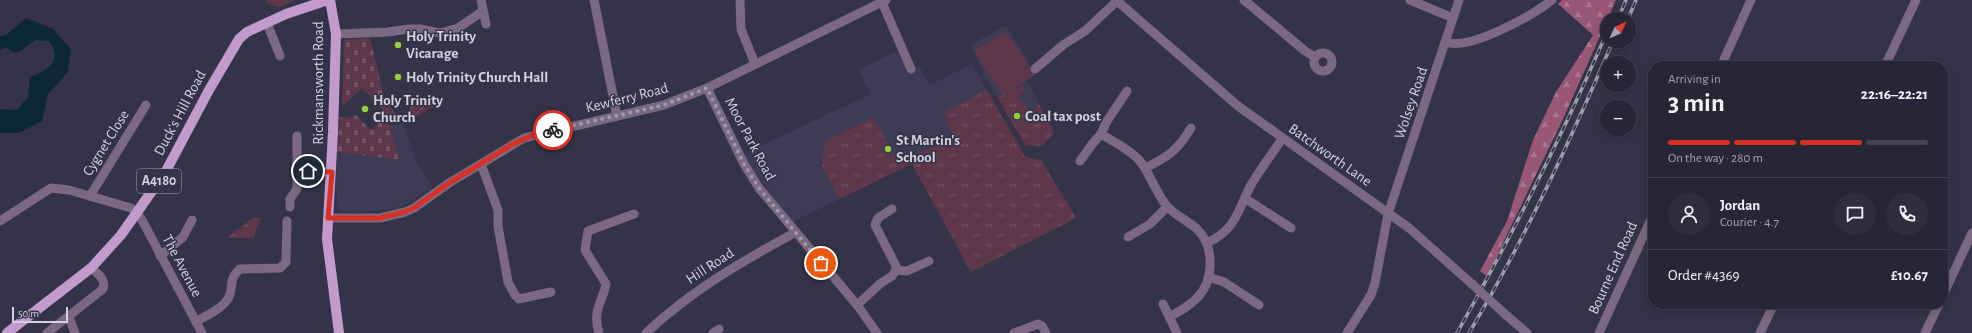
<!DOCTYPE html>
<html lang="en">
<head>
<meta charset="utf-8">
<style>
	body { margin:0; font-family:"Alegreya Sans",sans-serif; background:#2f2e3e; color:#f1f3f6; height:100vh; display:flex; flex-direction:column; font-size:15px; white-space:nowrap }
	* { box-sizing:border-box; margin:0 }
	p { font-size:13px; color:#a4a5ad }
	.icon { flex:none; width:22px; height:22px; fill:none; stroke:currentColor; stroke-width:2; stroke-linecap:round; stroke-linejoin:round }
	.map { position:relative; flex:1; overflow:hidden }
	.drawer { position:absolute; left:1648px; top:61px; width:300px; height:248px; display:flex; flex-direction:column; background:#272636; border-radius:16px; box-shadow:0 2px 10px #0003,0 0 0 1px #434351 }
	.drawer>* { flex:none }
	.needle { width:26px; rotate:46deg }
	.controls { position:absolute; left:1600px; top:12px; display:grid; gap:8px }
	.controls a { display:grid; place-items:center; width:36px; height:36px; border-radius:50%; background:#272636; box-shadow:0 2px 10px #0003,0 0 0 1px #434351; font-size:20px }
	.scale { position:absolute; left:12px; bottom:10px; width:56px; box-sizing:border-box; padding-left:4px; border:2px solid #d3d3e0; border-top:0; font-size:11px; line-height:14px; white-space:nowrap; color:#d3d3e0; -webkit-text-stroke:3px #343348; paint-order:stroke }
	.pin { position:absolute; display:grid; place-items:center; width:34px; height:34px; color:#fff; margin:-17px; border:2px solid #fff; border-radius:50%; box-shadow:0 1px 4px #0007 }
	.courier { position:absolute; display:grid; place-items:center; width:40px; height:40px; margin:-20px; border:3px solid #d93025; border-radius:50%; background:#fff; color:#222; box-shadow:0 1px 5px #0007 }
	.summary em { font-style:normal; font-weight:700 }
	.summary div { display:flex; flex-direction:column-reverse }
	.summary { display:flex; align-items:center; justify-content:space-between; height:68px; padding:0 20px }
	h1 { font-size:26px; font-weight:700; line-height:30px }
	.bar { display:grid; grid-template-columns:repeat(4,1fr); gap:6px 4px; align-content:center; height:48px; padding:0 20px }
	.bar i { height:5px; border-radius:3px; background:#434351 }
	.bar .selected { background:#d93025 }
	.bar p { grid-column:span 4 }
	.line { display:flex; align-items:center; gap:10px; padding:0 20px; border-top:1px solid #434351 }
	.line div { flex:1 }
	.round { display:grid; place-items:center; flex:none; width:42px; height:42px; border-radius:21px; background:#2f2e3e }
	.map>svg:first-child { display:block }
</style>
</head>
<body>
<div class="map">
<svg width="1972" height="333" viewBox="0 0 1972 333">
	<defs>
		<pattern id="forest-firs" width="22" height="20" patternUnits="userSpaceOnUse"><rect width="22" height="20" fill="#985775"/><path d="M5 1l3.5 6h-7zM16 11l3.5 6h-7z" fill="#aa768f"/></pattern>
		<pattern id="cemetery-stones" width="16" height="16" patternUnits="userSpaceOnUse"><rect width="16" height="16" fill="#5e384a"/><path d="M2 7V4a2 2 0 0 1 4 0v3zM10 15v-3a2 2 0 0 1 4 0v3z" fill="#745464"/></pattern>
		<pattern id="park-tufts" width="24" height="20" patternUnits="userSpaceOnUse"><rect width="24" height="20" fill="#5e384a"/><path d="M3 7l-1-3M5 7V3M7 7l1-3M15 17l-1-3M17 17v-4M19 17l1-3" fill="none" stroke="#745464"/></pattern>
		<pattern id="garden-furrows" width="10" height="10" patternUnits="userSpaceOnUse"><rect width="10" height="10" fill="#5e384a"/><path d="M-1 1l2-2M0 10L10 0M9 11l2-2" fill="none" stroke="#745464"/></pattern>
	</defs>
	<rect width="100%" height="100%" fill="#343348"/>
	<g fill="#3d3b56">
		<path d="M 1006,25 L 1036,74 L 1027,80 L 1054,133 L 1042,146 L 1025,145 L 986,78 L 981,80 L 1025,157 L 1041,160 L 1076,218 L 971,272 L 912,164 L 792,222 L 742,155 L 870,94 L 859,70 L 897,51 L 908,71 L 919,66 L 930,85 L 972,64 L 980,77 L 984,74 L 970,45 Z"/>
		<path d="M 403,122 L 416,161 L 433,187 L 407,204 L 395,209 L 352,213 L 341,211 L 338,205 L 336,186 L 337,152 L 399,160 L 390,126 Z"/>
	</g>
	<g fill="#5e384a">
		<path d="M 266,0 L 295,0 L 278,8 L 267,3 Z"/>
		<path d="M 1006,31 L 1035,75 L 1002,95 L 974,51 Z"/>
	</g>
	<path fill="url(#forest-firs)" d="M 1562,0 L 1616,0 L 1564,117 L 1487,276 L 1480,271 L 1507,221 L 1533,140 L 1556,92 L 1593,35 L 1558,4 Z"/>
	<path fill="url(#cemetery-stones)" d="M 370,38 L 385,101 L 401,119 L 389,123 L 399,160 L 337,152 L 340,117 L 349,118 L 356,115 L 371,130 L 387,114 L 362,88 L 342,107 L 344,40 Z"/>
	<g fill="url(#park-tufts)">
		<path d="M 1022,85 L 1025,89 L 1017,98 L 1032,112 L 1039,104 L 1054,133 L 1042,146 L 1025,145 L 998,98 L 1013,88 L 1014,90 Z"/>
		<path d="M 987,90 L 1025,157 L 1041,160 L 1076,218 L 971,272 L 912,164 L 839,199 L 822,165 L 825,141 L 874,117 L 898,163 L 954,137 L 944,112 Z"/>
		<path d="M 254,217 L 261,218 L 253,238 L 229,238 L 228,237 Z"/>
	</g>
	<path fill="url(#garden-furrows)" d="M 429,97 L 434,106 L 414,118 L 409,107 Z"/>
	<path fill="#0c2832" d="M 26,18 L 53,29 L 71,49 L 68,72 L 48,94 L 42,121 L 19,133 L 0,133 L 0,109 L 17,110 L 28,97 L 30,77 C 47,70 64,62 49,41 L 35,40 L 19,52 L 14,53 L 6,47 L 0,50 L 0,36 L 6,35 Z"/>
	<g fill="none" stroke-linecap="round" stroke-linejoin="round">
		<g stroke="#7c6981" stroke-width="9">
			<path d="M 481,0 L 486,24"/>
			<path d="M 594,0 L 617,116"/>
			<path d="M 740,0 L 741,29 L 755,64"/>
			<path d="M 881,0 L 911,69"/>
			<path d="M 1116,0 L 1238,106 L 1409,228 L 1472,284"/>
			<path d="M 1244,0 L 1305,51 L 1315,57"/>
			<path d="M 1410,0 L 1453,18"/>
			<path d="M 267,23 L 280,56"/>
			<path d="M 336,34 L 388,32 L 408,29 L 420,29 L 440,33 L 458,28 L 483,11"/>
			<path d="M 1446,42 C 1470,51 1533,15 1552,0"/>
			<circle cx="1323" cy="62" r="9"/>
			<path d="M 1721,66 L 1751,0"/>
			<path d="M 1885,66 L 1916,0"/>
			<path d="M 1035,69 L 1063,45 L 1085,31 L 1117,1"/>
			<path d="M 707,88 L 744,164 L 759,188 L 857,305 L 877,333"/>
			<path d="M 1101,134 C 1114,142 1129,149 1139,160 C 1150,173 1155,191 1166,205 C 1174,215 1187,220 1197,229 C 1215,246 1214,281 1197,298 C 1189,306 1179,312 1169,317"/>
			<path d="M 1080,161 L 1093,143 L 1101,134 L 1107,121 L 1127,91"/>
			<path d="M 481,164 L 498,210 L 498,226 L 508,282 L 515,295 L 519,299 L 551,292"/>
			<path d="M 1145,168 C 1168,157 1178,150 1191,128"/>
			<path d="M 297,171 L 331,172"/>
			<path d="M 90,196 L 146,105"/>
			<path d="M 1246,199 L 1291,228"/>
			<path d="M 290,207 L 290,199 L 297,189 L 297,136"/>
			<path d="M 892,209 L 878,218 L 875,225 L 896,266 L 896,270"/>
			<path d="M 328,218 L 380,218 L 405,212 L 414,208 L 449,183 L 524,138 L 664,105 L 707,88 L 886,0"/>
			<path d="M 0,221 L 51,188 L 69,190 L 131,208 L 137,213 L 142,220 L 202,333"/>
			<path d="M 1128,237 L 1150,224 L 1167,207"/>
			<path d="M 1207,243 C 1237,229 1237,211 1251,185 C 1260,169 1272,154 1282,139"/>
			<path d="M 160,256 L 183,237 L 192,220"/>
			<path d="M 1208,277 L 1224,282 L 1259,305"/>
			<path d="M 1943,295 L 1972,233"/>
			<path d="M 1163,304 L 1177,333"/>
			<path d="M 857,305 L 881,283 L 892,276 L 896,270 L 907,271 L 929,261"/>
			<path d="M 1506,315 L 1527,333"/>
			<path d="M 69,317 L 75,333"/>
			<path d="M 196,322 C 206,315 223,309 229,297 C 234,286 228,279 240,269 L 280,268 L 286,262 L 287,221"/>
			<path d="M 47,333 L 103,289 C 106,279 98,274 91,268"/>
			<path d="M 599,333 C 592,310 602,304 606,284 L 585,250 L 588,231 L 634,214"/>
			<path d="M 646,333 C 692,290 741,262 796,232"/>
			<path d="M 713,333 L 719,329"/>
			<path d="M 1014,333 L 1038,324 L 1042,326 L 1046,333"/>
			<path d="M 1347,333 L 1371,295 L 1375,283 L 1388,214 L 1459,0"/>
			<path d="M 1599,333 L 1653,215"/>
			<path d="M 1760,333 L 1774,304"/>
			<path d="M 1925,333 L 1939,304"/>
		</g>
		<g stroke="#c29bcc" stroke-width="10">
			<path d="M 330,0 L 336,34 L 333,132 L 327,239 L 339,333"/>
			<path d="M 7,333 L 91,268 L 121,235 L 166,171 L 209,90 L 239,39 L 247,32 L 286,14 L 328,0"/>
		</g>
		<defs>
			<g id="rail">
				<path d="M 1618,19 L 1626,0"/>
				<path d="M 1628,19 L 1636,0"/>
				<path d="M 1457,333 C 1512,235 1563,135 1607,32"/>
				<path d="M 1469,333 C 1525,239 1570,141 1613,41"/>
			</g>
		</defs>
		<use href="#rail" stroke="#9c9cab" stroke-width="3.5"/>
		<use href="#rail" stroke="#343348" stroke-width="2" stroke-dasharray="6" stroke-linecap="butt"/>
		<path stroke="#7c6981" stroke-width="9" d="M 1472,284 L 1506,315"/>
	</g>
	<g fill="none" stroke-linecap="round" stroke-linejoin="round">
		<path stroke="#9b9bab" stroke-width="4" stroke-dasharray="0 7.2" d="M 553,130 L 664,105 L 707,88 L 744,164 L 759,188 L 821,263"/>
		<path stroke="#d93025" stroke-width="5" d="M 308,171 L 332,172 L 328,218 L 380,218 L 404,212 L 414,208 L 449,183 L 513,144 L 533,135 L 553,130"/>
	</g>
	<g fill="#96cc39" stroke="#343348" stroke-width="1.5">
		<circle cx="398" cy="45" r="4"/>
		<circle cx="398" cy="77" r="4"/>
		<circle cx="365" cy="109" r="4"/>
		<circle cx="1017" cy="116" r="4"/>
		<circle cx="888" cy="149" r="4"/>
	</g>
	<g text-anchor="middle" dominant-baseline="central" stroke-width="3" stroke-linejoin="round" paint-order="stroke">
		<rect fill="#343348" stroke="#a3a3b2" stroke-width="1" x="137" y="169" width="44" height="24" rx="3"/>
		<g font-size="14" font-weight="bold" fill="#d3d3e0">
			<text x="159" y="181">A4180</text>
		</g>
		<g font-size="15" font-weight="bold" fill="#d3d3e0" stroke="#343348" text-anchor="start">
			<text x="406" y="36">Holy Trinity<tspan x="406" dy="17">Vicarage</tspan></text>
			<text x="406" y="77">Holy Trinity Church Hall</text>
			<text x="373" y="100">Holy Trinity<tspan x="373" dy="17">Church</tspan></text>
			<text x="1025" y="116">Coal tax post</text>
			<text x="896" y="140">St Martin's<tspan x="896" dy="17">School</tspan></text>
		</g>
		<g font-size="15" fill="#d3d3e0" stroke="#343348">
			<text transform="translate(318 83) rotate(-90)">Rickmansworth Road</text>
			<text transform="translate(627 98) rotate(-14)">Kewferry Road</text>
			<text transform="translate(1411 103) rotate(-71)">Wolsey Road</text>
			<text transform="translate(180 113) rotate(-62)">Duck's Hill Road</text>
			<text transform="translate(750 139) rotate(62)">Moor Park Road</text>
			<text transform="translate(106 143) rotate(-58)">Cygnet Close</text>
			<text transform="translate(1330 155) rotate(35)">Batchworth Lane</text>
			<text transform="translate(182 266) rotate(62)">The Avenue</text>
			<text transform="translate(710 266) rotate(-33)">Hill Road</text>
			<text transform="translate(1613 268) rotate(-66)">Bourne End Road</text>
		</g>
	</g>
</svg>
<div class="controls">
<a><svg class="needle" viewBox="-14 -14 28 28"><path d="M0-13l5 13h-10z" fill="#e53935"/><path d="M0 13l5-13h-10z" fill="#a4a5ad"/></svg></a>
<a>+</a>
<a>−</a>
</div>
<div class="scale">50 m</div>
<div class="pin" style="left:821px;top:263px;background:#ea580c"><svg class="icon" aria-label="bag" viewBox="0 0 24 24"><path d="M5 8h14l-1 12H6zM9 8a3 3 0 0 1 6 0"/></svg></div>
<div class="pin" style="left:308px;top:171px;background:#1f2937"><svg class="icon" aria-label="home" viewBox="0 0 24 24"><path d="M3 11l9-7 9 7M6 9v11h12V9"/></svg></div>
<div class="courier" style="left:553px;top:130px"><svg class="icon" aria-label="bike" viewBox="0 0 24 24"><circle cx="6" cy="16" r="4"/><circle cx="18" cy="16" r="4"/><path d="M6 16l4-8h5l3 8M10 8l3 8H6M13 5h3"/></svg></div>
<section class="drawer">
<div class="summary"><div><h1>3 min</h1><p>Arriving in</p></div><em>22:16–22:21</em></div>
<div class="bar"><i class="selected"></i><i class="selected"></i><i class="selected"></i><i></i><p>On the way · 280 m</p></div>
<div class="line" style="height:72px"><a class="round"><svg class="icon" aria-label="person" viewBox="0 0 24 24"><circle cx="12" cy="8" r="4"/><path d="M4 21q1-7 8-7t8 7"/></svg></a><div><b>Jordan</b><p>Courier · 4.7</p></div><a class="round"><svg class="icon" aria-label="chat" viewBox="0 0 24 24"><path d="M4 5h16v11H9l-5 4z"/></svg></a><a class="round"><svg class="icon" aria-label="phone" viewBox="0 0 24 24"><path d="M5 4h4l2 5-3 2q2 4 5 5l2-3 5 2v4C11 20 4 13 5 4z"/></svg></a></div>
<div class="line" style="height:52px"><div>Order #4369</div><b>£10.67</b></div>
</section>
</div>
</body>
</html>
